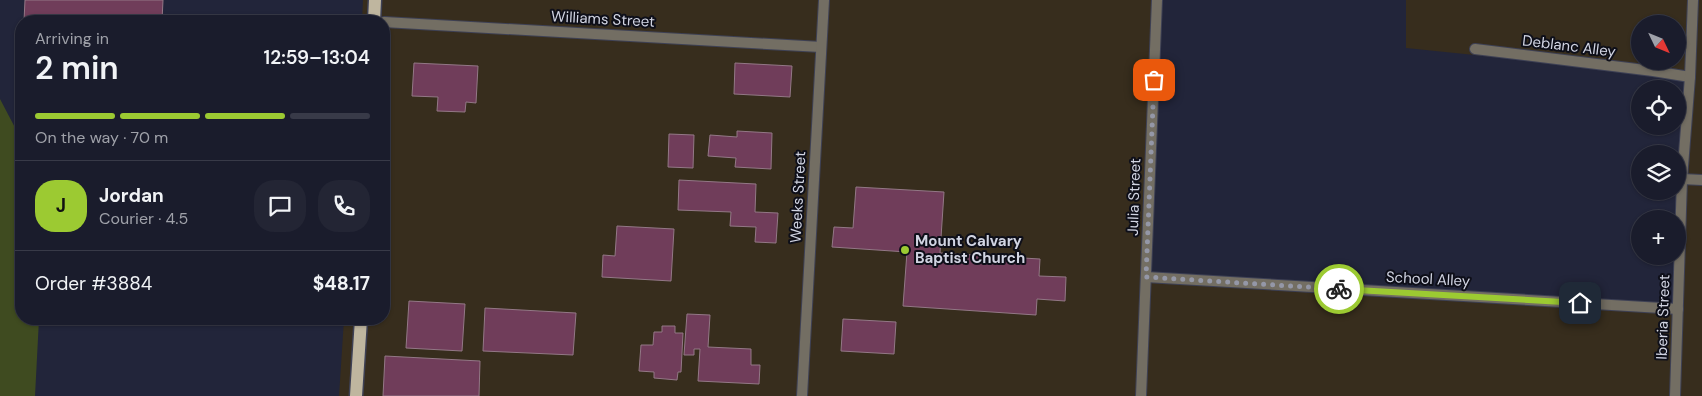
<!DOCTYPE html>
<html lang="en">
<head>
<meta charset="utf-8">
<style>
	body { margin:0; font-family:"DM Sans",sans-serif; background:#232534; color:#f1f3f6; height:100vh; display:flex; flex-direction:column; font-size:19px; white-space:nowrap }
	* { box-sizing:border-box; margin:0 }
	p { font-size:16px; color:#9fa1a9 }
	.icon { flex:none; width:28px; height:28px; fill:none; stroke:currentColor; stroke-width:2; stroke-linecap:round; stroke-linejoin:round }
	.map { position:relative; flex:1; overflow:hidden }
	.sheet { position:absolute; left:15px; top:15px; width:375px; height:310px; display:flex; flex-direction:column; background:#1a1c2c; border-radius:20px; box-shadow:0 1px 4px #0004,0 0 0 1px #383a48 }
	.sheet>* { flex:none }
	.needle { width:32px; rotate:133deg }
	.tools { position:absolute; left:1631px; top:15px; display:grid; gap:10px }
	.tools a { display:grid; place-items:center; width:55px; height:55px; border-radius:50%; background:#1a1c2c; box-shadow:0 1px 4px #0004,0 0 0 1px #383a48; font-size:25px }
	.pin { position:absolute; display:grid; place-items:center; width:42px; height:42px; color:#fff; margin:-21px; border-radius:10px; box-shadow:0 2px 8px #0006 }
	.courier { position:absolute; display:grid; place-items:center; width:50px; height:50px; margin:-25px; border:4px solid #9cca32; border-radius:50%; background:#fff; color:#222; box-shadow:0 1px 6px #0007 }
	.summary em { font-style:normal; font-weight:600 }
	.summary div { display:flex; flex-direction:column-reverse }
	.summary { display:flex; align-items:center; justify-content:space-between; height:85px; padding:0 20px }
	h1 { font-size:32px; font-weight:600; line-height:38px }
	.bar { display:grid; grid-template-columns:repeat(4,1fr); gap:8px 5px; align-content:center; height:60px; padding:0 20px }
	.bar i { height:6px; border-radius:4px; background:#383a48 }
	.bar .selected { background:#9cca32 }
	.bar p { grid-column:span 4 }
	.line { display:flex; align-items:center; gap:12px; padding:0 20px; border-top:1px solid #383a48 }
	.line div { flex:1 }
	.round { display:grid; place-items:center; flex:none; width:52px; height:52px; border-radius:20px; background:#232534 }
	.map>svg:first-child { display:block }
</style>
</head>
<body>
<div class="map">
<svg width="1702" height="396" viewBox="0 0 1702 396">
	<rect width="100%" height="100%" fill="#22253a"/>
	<path fill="#372d1d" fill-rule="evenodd" d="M 363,0 L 1157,0 L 1146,277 L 1678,309 L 1690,77 L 1406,48 L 1406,0 L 1702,0 L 1702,396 L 339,396 L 344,319 L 384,319 L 384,21 L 362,21 ZM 1640,24 L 1678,24 L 1678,61 L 1640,61 Z"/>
	<path fill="#3f4b20" d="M 0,99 L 21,139 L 21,319 L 39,319 L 35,396 L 0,396 Z"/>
	<g fill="#703d5a" stroke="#937886">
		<path d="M 25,0 L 163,0 L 162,21 L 24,21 Z"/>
		<path d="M 414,63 L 478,66 L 476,103 L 466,102 L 465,112 L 437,111 L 438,97 L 412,96 Z"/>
		<path d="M 735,63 L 792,66 L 790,97 L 734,94 Z"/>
		<path d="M 737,131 L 772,133 L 771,169 L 735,167 L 736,158 L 708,156 L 710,135 L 737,137 Z"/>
		<path d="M 669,134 L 694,135 L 693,168 L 668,167 Z"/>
		<path d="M 679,180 L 756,184 L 755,212 L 778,213 L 776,243 L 755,242 L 756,227 L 730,226 L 731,212 L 678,210 Z"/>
		<path d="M 856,187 L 944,192 L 940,253 L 1040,259 L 1039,276 L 1066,277 L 1065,301 L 1037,299 L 1036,315 L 903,306 L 907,252 L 832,247 L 834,227 L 853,228 Z"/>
		<path d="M 617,226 L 674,229 L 671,281 L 602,277 L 603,255 L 615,256 Z"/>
		<path d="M 409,301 L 465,304 L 462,351 L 406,348 Z"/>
		<path d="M 485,308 L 576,313 L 573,355 L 483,351 Z"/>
		<path d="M 687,314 L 710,315 L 708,347 L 751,349 L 751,365 L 760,365 L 759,384 L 698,381 L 700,349 L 694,349 L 694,355 L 684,355 Z"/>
		<path d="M 843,319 L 896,322 L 894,354 L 841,351 Z"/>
		<path d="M 662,326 L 675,326 L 675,333 L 683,333 L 681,372 L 678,372 L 677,380 L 654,378 L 654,372 L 639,371 L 641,345 L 653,345 L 654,332 L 662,332 Z"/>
		<path d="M 385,356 L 480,361 L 479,396 L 383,396 Z"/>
	</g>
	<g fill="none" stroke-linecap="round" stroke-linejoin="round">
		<defs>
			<g id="minor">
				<path d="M 384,22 L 821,47"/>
				<path d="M 1475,49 L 1653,71 L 1690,77"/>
				<path d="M 1682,179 L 1702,180"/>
				<path d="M 1146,277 L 1678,309"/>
				<path d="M 802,396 L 824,0"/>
				<path d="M 1141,396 L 1157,0"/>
			</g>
			<path id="tertiary" d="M 1675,396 L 1682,179 L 1690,77 L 1693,0"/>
			<g id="primary">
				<path d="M 374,21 L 375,0"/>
				<path d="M 356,396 L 361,319"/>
			</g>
		</defs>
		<use href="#minor" stroke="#3e4155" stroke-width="12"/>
		<use href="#tertiary" stroke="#3e4155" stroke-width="12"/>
		<use href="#primary" stroke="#3e4155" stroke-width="15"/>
		<use href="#minor" stroke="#736e63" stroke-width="10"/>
		<use href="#tertiary" stroke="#736e63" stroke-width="10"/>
		<use href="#primary" stroke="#bfb69f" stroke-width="12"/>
	</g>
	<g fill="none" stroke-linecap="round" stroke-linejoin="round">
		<path stroke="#9497a7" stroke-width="5" stroke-dasharray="0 9" d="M 1154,80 L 1146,277 L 1339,289"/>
		<path stroke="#9cca32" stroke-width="6" d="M 1339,289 L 1580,303"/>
	</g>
	<circle fill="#9cca32" stroke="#0e0f19" stroke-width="2" cx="905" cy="250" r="5"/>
	<g text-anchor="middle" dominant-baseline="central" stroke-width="4" stroke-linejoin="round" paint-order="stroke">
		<g font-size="15" fill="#d1d4e2" stroke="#0e0f19">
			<text transform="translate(603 19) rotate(3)">Williams Street</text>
			<text transform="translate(1569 46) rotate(7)">Deblanc Alley</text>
			<text transform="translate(798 197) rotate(-87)">Weeks Street</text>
			<text transform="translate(1134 197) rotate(-88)">Julia Street</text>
			<text transform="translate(1428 279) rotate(3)">School Alley</text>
			<text transform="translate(1663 317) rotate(-88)">Iberia Street</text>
		</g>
		<g font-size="15" font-weight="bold" fill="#d1d4e2" stroke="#0e0f19" text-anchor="start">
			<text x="915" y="241">Mount Calvary<tspan x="915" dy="17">Baptist Church</tspan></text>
		</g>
	</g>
</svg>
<div class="tools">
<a><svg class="needle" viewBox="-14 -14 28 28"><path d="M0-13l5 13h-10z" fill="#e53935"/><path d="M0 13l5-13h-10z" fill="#9fa1a9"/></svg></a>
<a><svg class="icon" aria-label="locate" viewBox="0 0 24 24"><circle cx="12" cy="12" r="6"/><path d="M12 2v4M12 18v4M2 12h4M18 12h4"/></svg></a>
<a><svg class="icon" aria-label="layers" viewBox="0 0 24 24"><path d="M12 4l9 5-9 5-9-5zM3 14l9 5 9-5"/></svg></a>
<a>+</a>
</div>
<div class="pin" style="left:1154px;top:80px;background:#ea580c"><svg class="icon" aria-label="bag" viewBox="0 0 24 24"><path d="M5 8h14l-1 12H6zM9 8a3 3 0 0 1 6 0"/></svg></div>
<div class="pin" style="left:1580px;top:303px;background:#1f2937"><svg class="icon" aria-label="home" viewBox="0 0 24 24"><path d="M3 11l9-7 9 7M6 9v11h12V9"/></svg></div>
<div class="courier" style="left:1339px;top:289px"><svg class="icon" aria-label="bike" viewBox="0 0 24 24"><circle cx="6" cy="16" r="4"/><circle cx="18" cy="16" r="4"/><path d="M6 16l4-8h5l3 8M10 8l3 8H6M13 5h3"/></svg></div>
<section class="sheet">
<div class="summary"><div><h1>2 min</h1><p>Arriving in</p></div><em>12:59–13:04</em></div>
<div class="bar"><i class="selected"></i><i class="selected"></i><i class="selected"></i><i></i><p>On the way · 70 m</p></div>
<div class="line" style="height:90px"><b class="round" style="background:#9cca32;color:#111">J</b><div><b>Jordan</b><p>Courier · 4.5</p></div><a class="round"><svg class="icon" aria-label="chat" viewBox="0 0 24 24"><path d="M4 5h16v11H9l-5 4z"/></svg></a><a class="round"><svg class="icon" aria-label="phone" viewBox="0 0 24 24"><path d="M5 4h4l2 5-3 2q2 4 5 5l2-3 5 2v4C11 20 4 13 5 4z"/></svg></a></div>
<div class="line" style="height:65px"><div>Order #3884</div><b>$48.17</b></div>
</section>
</div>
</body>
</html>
